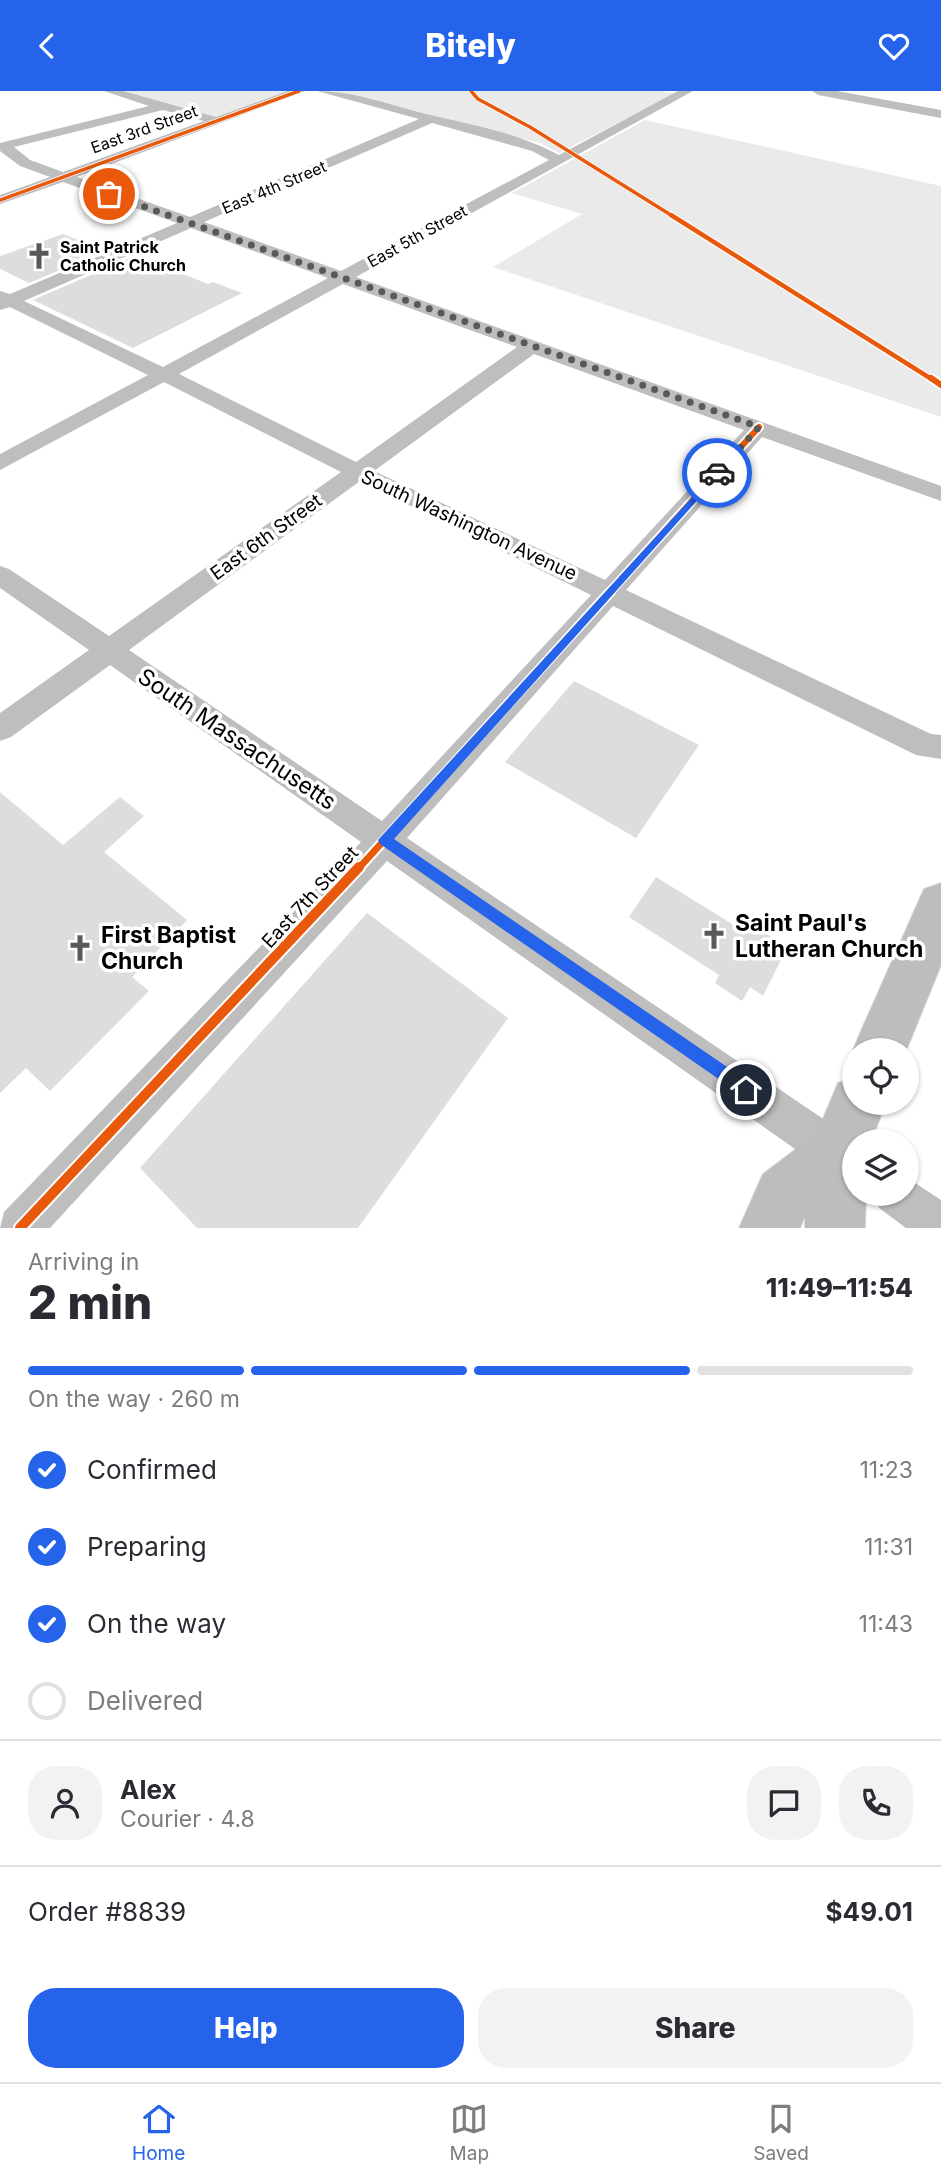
<!DOCTYPE html>
<html lang="en">
<head>
<meta charset="utf-8">
<style>
	body { margin:0; font-family:Inter,sans-serif; background:#f2f2f3; color:#2b2b33; height:100vh; display:flex; flex-direction:column; font-size:26px; white-space:nowrap }
	* { box-sizing:border-box; margin:0 }
	p { font-size:23px; color:#7c7c81 }
	.icon { flex:none; width:38px; height:38px; fill:none; stroke:currentColor; stroke-width:2; stroke-linecap:round; stroke-linejoin:round }
	.map { position:relative; height:1137px; overflow:hidden }
	.side { display:flex; flex-direction:column; background:#fff; flex:1 }
	.side>* { flex:none }
	.controls { position:absolute; left:842px; top:947px; display:grid; gap:14px }
	.controls a { display:grid; place-items:center; width:77px; height:77px; border-radius:50%; background:#fff; box-shadow:0 2px 5px #0004; font-size:35px }
	.pin { position:absolute; display:grid; place-items:center; width:60px; height:60px; color:#fff; margin:-30px; border:4px solid #fff; border-radius:50%; box-shadow:0 2px 7px #0007 }
	.courier { position:absolute; display:grid; place-items:center; width:70px; height:70px; margin:-35px; border:5px solid #2563eb; border-radius:50%; background:#fff; color:#222; box-shadow:0 2px 9px #0007 }
	.head em { font-style:normal; font-weight:800 }
	.head div { display:flex; flex-direction:column-reverse }
	.head { display:flex; align-items:center; justify-content:space-between; height:119px; padding:0 28px }
	h1 { font-size:46px; font-weight:800; line-height:52px }
	.bar { display:grid; grid-template-columns:repeat(4,1fr); gap:10px 7px; align-content:center; height:84px; padding:0 28px }
	.bar i { height:9px; border-radius:5px; background:#e1e1e2 }
	.bar .selected { background:#2563eb }
	.bar p { grid-column:span 4 }
	.line { display:flex; align-items:center; gap:18px; padding:0 28px; border-top:2px solid #e1e1e2 }
	.line div { flex:1 }
	.round { display:grid; place-items:center; flex:none; width:74px; height:74px; border-radius:28px; background:#f2f2f3 }
	ol { padding:0 28px; list-style:none }
	li { display:flex; align-items:center; gap:21px; height:77px }
	li p { margin-inline-start:auto }
	li .icon { padding:7px; border-radius:50%; background:#2563eb; color:#fff; stroke-width:4 }
	li:last-child { color:#7c7c81 }
	li i { width:38px; height:38px; border:4px solid #e1e1e2; border-radius:50% }
	.cta { display:flex; gap:14px; margin-top:auto; padding:14px 28px }
	.cta a { flex:1; height:80px; border-radius:28px; background:#2563eb; color:#fff; font-size:28px; font-weight:800; line-height:80px; text-align:center }
	.cta a+a { background:#f2f2f3; color:#2b2b33 }
	header { display:flex; justify-content:space-between; align-items:center; height:91px; padding:0 28px; background:#2563eb; color:#fff; font-size:32px; font-weight:800 }
	.dock { display:flex; justify-content:space-around; align-items:center; height:98px; border-top:2px solid #e1e1e2; background:#fff; font-size:19px; color:#7c7c81 }
	.dock a { display:grid; justify-items:center; gap:4px }
	.dock .selected { color:#2563eb }
	.map>svg:first-child { display:block }
</style>
</head>
<body>
<header><svg class="icon" aria-label="back" viewBox="0 0 24 24"><path d="M15 5l-7 7 7 7"/></svg>Bitely<svg class="icon" aria-label="heart" viewBox="0 0 24 24"><path d="M12 20l-8-8c-3-5 5-10 8-4 3-6 11-1 8 4z"/></svg></header>
<div class="map">
<svg width="941" height="1137" viewBox="0 0 941 1137">
	<rect width="100%" height="100%" fill="#fff"/>
	<g fill="#eaeaea">
		<path d="M 104,0 L 291,0 L 213,27 L 203,28 Z"/>
		<path d="M 333,0 L 662,0 L 675,3 L 559,62 L 540,52 Z"/>
		<path d="M 645,29 L 941,95 L 941,326 L 493,176 L 582,123 L 512,102 Z"/>
	</g>
	<g fill="#ddd">
		<path d="M 63,143 L 105,160 L 29,192 L 0,178 L 0,165 Z"/>
		<path d="M 137,164 L 208,193 L 213,191 L 242,202 L 133,257 L 33,209 Z"/>
		<path d="M 574,590 L 699,654 L 636,747 L 505,671 Z"/>
		<path d="M 0,701 L 63,754 L 120,706 L 144,725 L 104,761 L 187,829 L 132,886 L 149,900 L 50,1000 L 26,977 L 0,1002 Z"/>
		<path d="M 656,786 L 745,841 L 750,833 L 778,850 L 771,860 L 782,867 L 763,905 L 750,896 L 742,910 L 715,892 L 719,884 L 629,826 Z"/>
		<path d="M 367,822 L 508,927 L 358,1137 L 197,1137 L 140,1077 Z"/>
	</g>
	<g fill="none" stroke-linecap="round" stroke-linejoin="round">
		<defs>
			<g id="highway">
				<path d="M 941,792 L 941,874 L 906,960 L 854,959 L 854,961 L 853,959 L 861,940 L 924,798 Z"/>
				<path d="M 854,986 L 854,1012 L 886,1012 L 871,1050 L 854,1050 L 854,1102 L 866,1102 L 865,1137 L 805,1137 L 805,1125 L 800,1137 L 739,1137 L 763,1083 L 817,1042 L 838,992 Z"/>
			</g>
		</defs>
		<use href="#highway" stroke="#dbdbdb" stroke-width="2"/>
		<g fill="#bebebe" fill-rule="evenodd">
			<path d="M 104,0 L 123,0 L 216,26 L 288,0 L 305,0 L 77,86 L 190,126 L 419,28 L 317,0 C 352,0 388,13 422,22 C 466,33 518,41 559,64 L 678,0 L 693,0 L 356,186 L 941,395 L 941,410 L 762,346 L 626,499 L 931,643 L 941,644 L 941,668 L 916,664 L 613,515 L 407,747 L 856,1050 L 854,1095 L 839,1089 L 387,770 L 50,1137 L 0,1137 L 4,1121 L 361,751 L 110,574 L 11,646 L 0,650 L 0,622 L 89,559 L 0,497 L 0,475 L 9,478 L 109,545 L 341,381 L 164,291 L 0,379 L 0,363 L 148,284 L 10,216 L 0,219 L 0,200 L 10,203 L 177,132 L 63,91 L 0,113 L 0,104 L 50,86 L 20,75 L 0,60 L 0,52 L 149,15 ZM 163,19 L 204,30 L 63,81 L 30,69 L 14,56 ZM 432,32 L 532,60 L 549,69 L 341,180 L 204,131 ZM 191,137 L 328,187 L 163,276 L 24,210 ZM 343,193 L 517,256 L 356,371 L 179,283 ZM 534,263 L 744,339 L 605,489 L 374,380 ZM 360,390 L 591,504 L 382,730 L 129,559 Z"/>
			<path d="M 812,0 L 837,0 L 941,19 L 941,27 L 818,4 Z"/>
			<path d="M 906,1086 L 941,1109 L 941,1137 L 906,1137 L 879,1117 L 873,1102 L 906,1102 Z"/>
		</g>
		<use href="#highway" fill="#bdbdbd" fill-rule="evenodd"/>
		<defs>
			<g id="cycleway-far4">
				<path d="M 471,0 L 478,8 L 530,36 L 674,126"/>
				<path d="M 0,109 L 299,0"/>
			</g>
			<path id="cycleway-far3" d="M 671,124 L 933,289"/>
			<g id="cycleway-far2">
				<path d="M 931,287 L 941,294"/>
				<path d="M 609,502 L 759,336"/>
			</g>
			<path id="cycleway-far1" d="M 358,778 L 611,500"/>
			<path id="cycleway" d="M 20,1137 L 359,776"/>
		</defs>
		<use href="#cycleway-far4" stroke="#fff" stroke-width="5"/>
		<use href="#cycleway-far3" stroke="#fff" stroke-width="7"/>
		<use href="#cycleway-far2" stroke="#fff" stroke-width="10"/>
		<use href="#cycleway-far1" stroke="#fff" stroke-width="11"/>
		<use href="#cycleway" stroke="#fff" stroke-width="14"/>
		<use href="#cycleway-far4" stroke="#e8590c" stroke-width="3.5"/>
		<use href="#cycleway-far3" stroke="#e8590c" stroke-width="4.5"/>
		<use href="#cycleway-far2" stroke="#e8590c" stroke-width="6"/>
		<use href="#cycleway-far1" stroke="#e8590c" stroke-width="7"/>
		<use href="#cycleway" stroke="#e8590c" stroke-width="10"/>
	</g>
	<path fill="#2563eb" d="M 717,379 L 720,380 L 720,384 L 394,748 L 752,993 L 754,999 L 752,1005 L 746,1007 L 380,753 L 378,749 Z"/>
	<g fill="none" stroke-linecap="round" stroke-linejoin="round">
		<path stroke="#595959" stroke-width="7" stroke-dasharray="0 12.6" d="M 109,103 L 759,336 L 717,382"/>
	</g>
	<defs>
		<symbol id="church-bare" viewBox="-9 -9 18 18"><path d="M-1.2-6h2.4v3.5h3.3v2.4h-3.3V6h-2.4V-.1h-3.3v-2.4h3.3Z" fill="#595959" stroke="#fff" stroke-width="2.5" paint-order="stroke"/></symbol>
	</defs>
	<g fill-rule="evenodd">
		<use href="#church-bare" x="20" y="146" width="38" height="38"/>
		<use href="#church-bare" x="695" y="826" width="38" height="38"/>
		<use href="#church-bare" x="61" y="838" width="38" height="38"/>
	</g>
	<g text-anchor="middle" dominant-baseline="central" stroke-width="7" stroke-linejoin="round" paint-order="stroke">
		<g font-size="16" fill="#000" stroke="#fff">
			<text transform="translate(144 38) rotate(-20)">East 3rd Street</text>
			<text transform="translate(274 96) rotate(-23)">East 4th Street</text>
			<text transform="translate(417 145) rotate(-29)">East 5th Street</text>
		</g>
		<g font-size="16" font-weight="bold" fill="#000" stroke="#fff" text-anchor="start">
			<text x="60" y="156">Saint Patrick<tspan x="60" dy="18">Catholic Church</tspan></text>
		</g>
		<g font-size="19" fill="#000" stroke="#fff">
			<text transform="translate(469 434) rotate(25)">South Washington Avenue</text>
			<text transform="translate(266 446) rotate(-36)">East 6th Street</text>
			<text transform="translate(310 806) rotate(-47)">East 7th Street</text>
		</g>
		<g font-size="23" fill="#000" stroke="#fff">
			<text transform="translate(237 648) rotate(34)">South Massachusetts</text>
		</g>
		<g font-size="23" font-weight="bold" fill="#000" stroke="#fff" text-anchor="start">
			<text x="735" y="832">Saint Paul's<tspan x="735" dy="26">Lutheran Church</tspan></text>
			<text x="101" y="844">First Baptist<tspan x="101" dy="26">Church</tspan></text>
		</g>
	</g>
</svg>
<div class="controls">
<a><svg class="icon" aria-label="locate" viewBox="0 0 24 24"><circle cx="12" cy="12" r="6"/><path d="M12 2v4M12 18v4M2 12h4M18 12h4"/></svg></a>
<a><svg class="icon" aria-label="layers" viewBox="0 0 24 24"><path d="M12 4l9 5-9 5-9-5zM3 14l9 5 9-5"/></svg></a>
</div>
<div class="pin" style="left:109px;top:103px;background:#ea580c"><svg class="icon" aria-label="bag" viewBox="0 0 24 24"><path d="M5 8h14l-1 12H6zM9 8a3 3 0 0 1 6 0"/></svg></div>
<div class="pin" style="left:746px;top:999px;background:#1f2937"><svg class="icon" aria-label="home" viewBox="0 0 24 24"><path d="M3 11l9-7 9 7M6 9v11h12V9"/></svg></div>
<div class="courier" style="left:717px;top:382px"><svg class="icon" aria-label="car" viewBox="0 0 24 24"><path d="M5 17H2v-5l4-1 3-4h7l3 4 3 1v5h-3M9 17h6M6 11h13"/><circle cx="7" cy="17" r="2"/><circle cx="17" cy="17" r="2"/></svg></div>
</div>
<section class="side">
<div class="head"><div><h1>2 min</h1><p>Arriving in</p></div><em>11:49–11:54</em></div>
<div class="bar"><i class="selected"></i><i class="selected"></i><i class="selected"></i><i></i><p>On the way · 260 m</p></div>
<ol>
<li><svg class="icon" aria-label="check" viewBox="0 0 24 24"><path d="M5 12l5 5 9-10"/></svg>Confirmed<p>11:23</p></li>
<li><svg class="icon" aria-label="check" viewBox="0 0 24 24"><path d="M5 12l5 5 9-10"/></svg>Preparing<p>11:31</p></li>
<li><svg class="icon" aria-label="check" viewBox="0 0 24 24"><path d="M5 12l5 5 9-10"/></svg>On the way<p>11:43</p></li>
<li><i></i>Delivered</li>
</ol>
<div class="line" style="height:126px"><a class="round"><svg class="icon" aria-label="person" viewBox="0 0 24 24"><circle cx="12" cy="8" r="4"/><path d="M4 21q1-7 8-7t8 7"/></svg></a><div><b>Alex</b><p>Courier · 4.8</p></div><a class="round"><svg class="icon" aria-label="chat" viewBox="0 0 24 24"><path d="M4 5h16v11H9l-5 4z"/></svg></a><a class="round"><svg class="icon" aria-label="phone" viewBox="0 0 24 24"><path d="M5 4h4l2 5-3 2q2 4 5 5l2-3 5 2v4C11 20 4 13 5 4z"/></svg></a></div>
<div class="line" style="height:91px"><div>Order #8839</div><b>$49.01</b></div>
<div class="cta"><a>Help</a><a>Share</a></div>
</section>
<nav class="dock">
<a class="selected"><svg class="icon" aria-label="home" viewBox="0 0 24 24"><path d="M3 11l9-7 9 7M6 9v11h12V9"/></svg>Home</a>
<a><svg class="icon" aria-label="map" viewBox="0 0 24 24"><path d="M3 6l6-2 6 2 6-2v14l-6 2-6-2-6 2zM9 4v14M15 6v14"/></svg>Map</a>
<a><svg class="icon" aria-label="saved" viewBox="0 0 24 24"><path d="M7 4h10v16l-5-4-5 4z"/></svg>Saved</a>
</nav>
</body>
</html>
